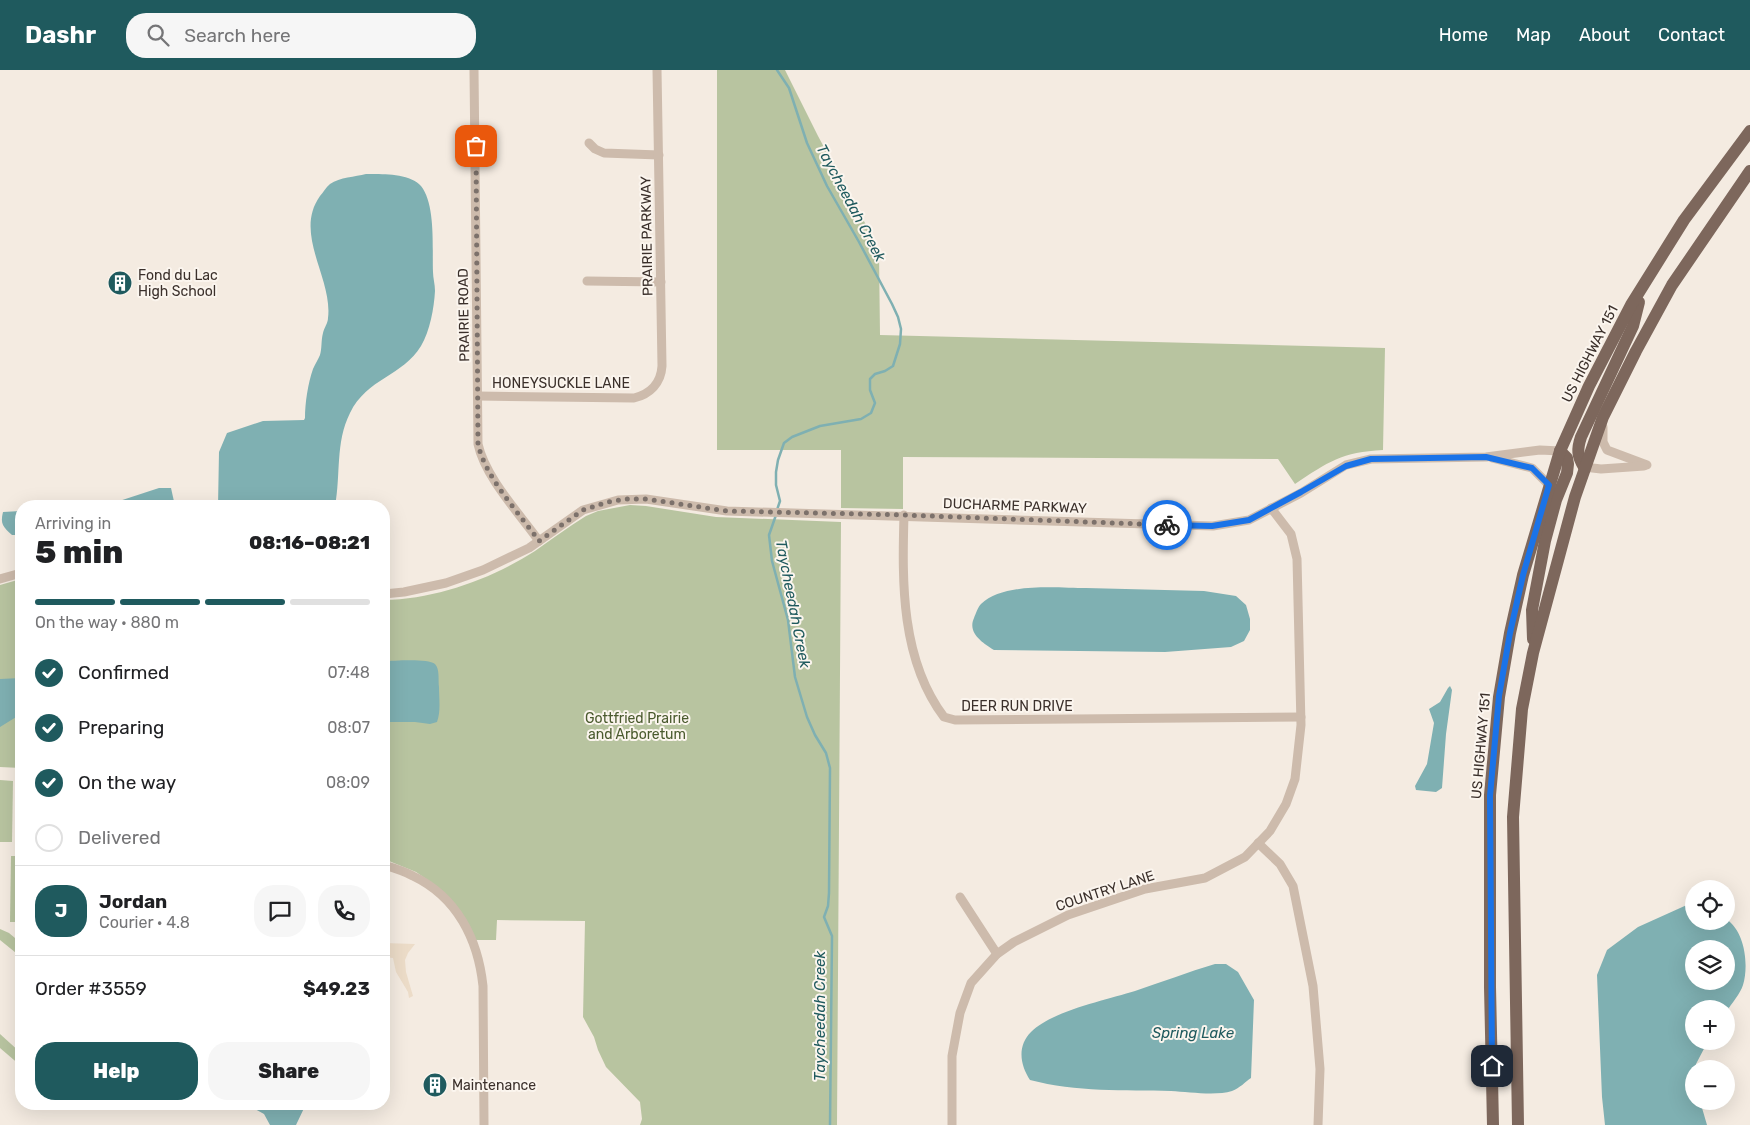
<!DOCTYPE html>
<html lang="en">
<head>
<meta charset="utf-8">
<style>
	body { margin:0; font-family:Rubik,sans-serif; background:#f6f6f6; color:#202124; height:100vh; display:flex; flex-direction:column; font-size:19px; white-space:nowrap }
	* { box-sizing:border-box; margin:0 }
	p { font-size:16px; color:#757577 }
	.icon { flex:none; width:28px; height:28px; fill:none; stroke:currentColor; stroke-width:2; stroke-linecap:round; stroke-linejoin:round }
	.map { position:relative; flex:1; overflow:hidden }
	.side { position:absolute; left:15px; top:430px; width:375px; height:610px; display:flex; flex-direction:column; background:#fff; border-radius:20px; box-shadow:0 5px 20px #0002 }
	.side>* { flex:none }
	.fabs { position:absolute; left:1685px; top:810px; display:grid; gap:10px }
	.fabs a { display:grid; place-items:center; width:50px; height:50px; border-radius:50%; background:#fff; box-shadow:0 5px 20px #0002; font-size:25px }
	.pin { position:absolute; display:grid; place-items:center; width:42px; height:42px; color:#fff; margin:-21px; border-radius:10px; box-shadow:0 2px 8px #0006 }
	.courier { position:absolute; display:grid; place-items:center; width:50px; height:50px; margin:-25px; border:4px solid #1a73e8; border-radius:50%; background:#fff; color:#222; box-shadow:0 1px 6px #0007 }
	.headline em { font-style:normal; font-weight:800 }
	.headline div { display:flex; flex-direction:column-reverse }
	.headline { display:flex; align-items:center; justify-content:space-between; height:85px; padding:0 20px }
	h1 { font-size:32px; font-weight:800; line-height:38px }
	.bar { display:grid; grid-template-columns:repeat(4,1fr); gap:8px 5px; align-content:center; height:60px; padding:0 20px }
	.bar i { height:6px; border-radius:4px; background:#e0e0e0 }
	.bar .selected { background:#1f5a5e }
	.bar p { grid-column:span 4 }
	.line { display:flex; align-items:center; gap:12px; padding:0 20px; border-top:1px solid #e0e0e0 }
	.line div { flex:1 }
	.round { display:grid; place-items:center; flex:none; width:52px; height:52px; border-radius:20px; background:#f6f6f6 }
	ol { padding:0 20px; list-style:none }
	li { display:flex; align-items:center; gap:15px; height:55px }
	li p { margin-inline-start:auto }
	li .icon { padding:5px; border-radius:50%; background:#1f5a5e; color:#fff; stroke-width:4 }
	li:last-child { color:#757577 }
	li i { width:28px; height:28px; border:2px solid #e0e0e0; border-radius:50% }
	.cta { display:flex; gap:10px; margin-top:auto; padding:10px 20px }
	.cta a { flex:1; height:58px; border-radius:20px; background:#1f5a5e; color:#fff; font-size:20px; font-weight:800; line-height:58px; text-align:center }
	.cta a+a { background:#f6f6f6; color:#202124 }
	header { display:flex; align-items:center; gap:30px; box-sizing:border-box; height:70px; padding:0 25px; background:#1f5a5e; color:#fff }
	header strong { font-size:24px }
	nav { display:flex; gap:28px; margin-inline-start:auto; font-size:18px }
	.search { width:350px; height:45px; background:#f6f6f6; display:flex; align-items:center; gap:12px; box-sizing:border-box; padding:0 18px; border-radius:20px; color:#757577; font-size:19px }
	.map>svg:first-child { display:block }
</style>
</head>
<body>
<header>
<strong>Dashr</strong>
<div class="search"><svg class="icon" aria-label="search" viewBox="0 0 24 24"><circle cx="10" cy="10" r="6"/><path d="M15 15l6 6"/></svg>Search here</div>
<nav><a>Home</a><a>Map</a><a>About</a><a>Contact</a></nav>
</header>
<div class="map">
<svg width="1750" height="1055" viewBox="0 0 1750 1055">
	<rect width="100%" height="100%" fill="#f4ebe1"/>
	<g fill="#b8c4a0">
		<path d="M 717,0 L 785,0 L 818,66 L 865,153 L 879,185 L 880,265 L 1385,278 L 1383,380 C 1342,382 1328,392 1295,414 L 1278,389 L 903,387 L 903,439 L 841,438 L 841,380 L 717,380 Z"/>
		<path d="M 630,435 L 646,436 L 716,447 L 841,452 L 837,1055 L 640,1055 L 642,1049 L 640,1032 L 606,997 L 598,980 L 594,967 L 583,947 L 585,851 L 497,850 L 496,870 L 476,870 L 439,818 L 416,802 L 384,789 L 384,530 C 436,529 491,509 535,481 C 552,469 568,457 586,446 L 598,441 Z"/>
		<path d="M 21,509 L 21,698 L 0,697 L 0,515 Z"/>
		<path d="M 0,710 L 13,711 L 12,772 L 0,772 Z"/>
		<path d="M 11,786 L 21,786 L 21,852 L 10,852 Z"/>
		<path d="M 0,859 L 9,863 L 21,873 L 21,887 L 0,870 Z"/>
		<path d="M 0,964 L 21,983 L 21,996 L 0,978 Z"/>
	</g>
	<path fill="#ecdcc8" d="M 384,873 L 415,874 L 408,883 L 405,890 L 406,902 L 413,926 L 409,928 L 408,922 L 396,902 L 393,888 L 384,887 Z"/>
	<g fill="#7fb0b2" fill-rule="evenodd">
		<path d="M 366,104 C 381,104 410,103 421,116 C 436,135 432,178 433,202 C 433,208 435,214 435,221 C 434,238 430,261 421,276 C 403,306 367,308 350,343 C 335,373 341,405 335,436 L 218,436 L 219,382 L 227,363 L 263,351 L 304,350 L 305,348 C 305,333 308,313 313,299 C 315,294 318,290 320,285 C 322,279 321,270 323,263 C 324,258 328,253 328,248 C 333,208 293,164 320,126 C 323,123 326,117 330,114 C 340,107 355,107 366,104 Z"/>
		<path d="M 159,418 L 171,418 L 175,436 L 104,436 Z"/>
		<path d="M 21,441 L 21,465 L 12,465 C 3,457 0,454 3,442 Z"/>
		<path d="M 1086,518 L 1204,521 L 1236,526 L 1246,535 L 1250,549 L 1250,560 L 1244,571 L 1231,577 L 1165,582 L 994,580 C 983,573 967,563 974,548 C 976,543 978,537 981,534 C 1004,512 1057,518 1086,518 Z"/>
		<path d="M 384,591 C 394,591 428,588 435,594 C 440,599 438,610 439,617 C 439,629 441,641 437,652 L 430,654 L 415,652 L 384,652 Z"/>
		<path d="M 21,608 L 21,644 L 0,657 L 0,609 Z"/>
		<path d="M 1450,616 L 1452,620 L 1446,664 L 1442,718 L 1436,722 L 1416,720 L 1415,716 L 1427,694 L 1434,653 L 1429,639 L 1440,632 L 1448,618 Z"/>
		<path d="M 1689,834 L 1694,835 L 1694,851 L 1726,851 L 1726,849 C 1745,861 1749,895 1743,915 C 1740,924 1732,933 1726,942 L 1726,939 L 1694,939 L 1694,971 L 1708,971 L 1696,994 L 1696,999 L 1694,999 L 1694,1031 L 1700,1031 L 1707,1055 L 1605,1055 L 1602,1027 L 1597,905 L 1607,880 L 1638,857 ZM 1694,879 L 1726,879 L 1726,911 L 1694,911 Z"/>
		<path d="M 1215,894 L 1226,894 L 1238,902 L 1254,930 L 1251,1008 C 1245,1012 1240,1018 1232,1021 C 1216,1026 1189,1022 1171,1021 C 1125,1020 1076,1022 1030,1010 C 1020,995 1017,976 1031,962 C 1052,941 1106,930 1135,921 C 1162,912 1188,902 1215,894 Z"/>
		<path d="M 246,1034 L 306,1034 L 296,1055 L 270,1055 L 264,1044 Z"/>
	</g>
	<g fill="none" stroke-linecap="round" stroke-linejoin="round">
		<g stroke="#7fb0b2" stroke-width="2.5">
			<path d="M 777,0 L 789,18 L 807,73 L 827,116 L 859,172 L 892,234 L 898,247 L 901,259 L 900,274 L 893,296 L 885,301 L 875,304 L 870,309 L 870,320 L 875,333 L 871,343 L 861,349 L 820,356 L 792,367 L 784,373 L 778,390 L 776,402 L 776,415 L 780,431 L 777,440"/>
			<path d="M 776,445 L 769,465 L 772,491 L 788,550 L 795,607 L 807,647 L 815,665 L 826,683 L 830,698 L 829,823 L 828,836 L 824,847 L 832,866 L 830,1055"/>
		</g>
		<g stroke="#cdbbac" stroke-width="9">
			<path d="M 474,0 L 478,374 C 485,407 519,443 539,471"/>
			<path d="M 589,73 L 595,79 L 604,83 L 659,85"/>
			<path d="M 587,211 L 661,212"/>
			<path d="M 478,326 L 634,328 C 650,324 661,313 662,296 L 657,0"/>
			<path d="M 1603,357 L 1603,372 L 1607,380 L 1647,395"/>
			<path d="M 1492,388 L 1532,398 L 1549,415"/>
			<path d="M 1584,397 L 1601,399 L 1644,396"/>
			<path d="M 904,445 C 902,513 901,590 944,647 L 955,650 L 1301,647"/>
			<path d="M 0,509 L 21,503"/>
			<path d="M 384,524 L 404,522 L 446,513 L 483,500 L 529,478 L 583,440 L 618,430 L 646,429 L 727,441 L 1213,456 L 1249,450 L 1301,423 L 1346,395 L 1371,389 L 1486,387 L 1540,380 L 1560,381"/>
			<path d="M 1258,773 L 1280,794 L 1293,816 L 1313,916 L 1320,999 L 1318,1055"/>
			<path d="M 384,795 C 394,798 404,801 413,806 C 457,827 478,869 483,916 L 484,1055"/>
			<path d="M 960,827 L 997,884"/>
			<path d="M 952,1055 L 952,986 L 960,943 L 971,913 L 997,884 L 1014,872 L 1068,845 L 1145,819 L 1205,808 L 1245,787 L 1270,761 L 1286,734 L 1295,709 L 1301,655 L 1297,489 L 1291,464 L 1271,438"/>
		</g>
		<g stroke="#7d675c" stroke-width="12">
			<path d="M 1584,397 C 1577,386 1577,379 1581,367 L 1633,256 L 1639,232"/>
			<path d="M 1533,569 L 1532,540 L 1545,471 L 1556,430 L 1567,403 L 1568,394 L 1567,388 L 1560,381"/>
			<path d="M 1493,1055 L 1490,917 L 1490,725 L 1499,627 L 1510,563 L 1523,505 L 1560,381 L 1589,316 L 1631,235 L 1684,150 L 1750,61"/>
			<path d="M 1518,1055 L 1513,747 L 1522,639 L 1533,583 L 1575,427 L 1603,347 L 1636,281 L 1672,215 L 1750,101"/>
		</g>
	</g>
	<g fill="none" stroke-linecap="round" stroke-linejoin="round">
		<path stroke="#7c716b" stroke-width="5" stroke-dasharray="0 9" d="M 476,76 L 478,374 C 485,407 519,443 539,471 L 583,440 L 608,432 L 627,429 L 646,429 L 727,441 L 904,445 L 1167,455"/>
		<path stroke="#1a73e8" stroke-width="6" d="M 1167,455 L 1212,456 L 1249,450 L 1301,422 L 1346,396 L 1371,389 L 1486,387 L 1532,398 L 1549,415 L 1523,505 L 1510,563 L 1499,626 L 1490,726 L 1492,996"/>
	</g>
	<defs>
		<symbol id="building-disc" viewBox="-11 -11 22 22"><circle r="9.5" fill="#1f5a5e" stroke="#fbf5ee"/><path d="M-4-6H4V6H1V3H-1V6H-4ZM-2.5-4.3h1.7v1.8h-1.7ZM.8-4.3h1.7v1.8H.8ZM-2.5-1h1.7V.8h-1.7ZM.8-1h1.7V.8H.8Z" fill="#fff"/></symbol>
	</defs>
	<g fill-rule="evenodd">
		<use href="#building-disc" x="106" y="199" width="28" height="28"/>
		<use href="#building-disc" x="421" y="1001" width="28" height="28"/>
	</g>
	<g text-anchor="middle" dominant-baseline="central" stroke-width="4" stroke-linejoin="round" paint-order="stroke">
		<g font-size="14" fill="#3b302b" stroke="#fbf5ee">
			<text transform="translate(647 166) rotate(-91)">PRAIRIE PARKWAY</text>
			<text transform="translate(464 245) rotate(-91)">PRAIRIE ROAD</text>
			<text transform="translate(1590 284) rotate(-63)">US HIGHWAY 151</text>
			<text x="561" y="313">HONEYSUCKLE LANE</text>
			<text transform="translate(1015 436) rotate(2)">DUCHARME PARKWAY</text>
			<text x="1017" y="636">DEER RUN DRIVE</text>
			<text transform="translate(1481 676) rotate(-85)">US HIGHWAY 151</text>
			<text transform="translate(1105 821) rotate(-18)">COUNTRY LANE</text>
		</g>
		<g font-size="14" fill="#3b302b" stroke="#fbf5ee" text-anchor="start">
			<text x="138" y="205">Fond du Lac<tspan x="138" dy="16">High School</tspan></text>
			<text x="452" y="1015">Maintenance</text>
		</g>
		<g font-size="14" fill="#4a5a2e" stroke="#fbf5ee">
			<text x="637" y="648">Gottfried Prairie<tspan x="637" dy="16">and Arboretum</tspan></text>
		</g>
		<g font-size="15" font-style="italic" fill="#1f5a5e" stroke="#fbf5ee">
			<text transform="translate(851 133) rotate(62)">Taycheedah Creek</text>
			<text transform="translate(793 534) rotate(79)">Taycheedah Creek</text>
			<text transform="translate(820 946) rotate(-90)">Taycheedah Creek</text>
			<text x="1193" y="963">Spring Lake</text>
		</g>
	</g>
</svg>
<div class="fabs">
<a><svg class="icon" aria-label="locate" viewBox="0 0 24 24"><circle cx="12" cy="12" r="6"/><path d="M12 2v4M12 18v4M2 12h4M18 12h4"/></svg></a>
<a><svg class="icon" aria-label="layers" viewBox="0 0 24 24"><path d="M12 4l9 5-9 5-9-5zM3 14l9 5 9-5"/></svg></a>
<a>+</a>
<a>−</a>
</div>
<div class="pin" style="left:476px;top:76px;background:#ea580c"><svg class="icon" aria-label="bag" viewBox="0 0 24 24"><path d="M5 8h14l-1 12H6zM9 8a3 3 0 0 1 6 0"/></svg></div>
<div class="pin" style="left:1492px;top:996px;background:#1f2937"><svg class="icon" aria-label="home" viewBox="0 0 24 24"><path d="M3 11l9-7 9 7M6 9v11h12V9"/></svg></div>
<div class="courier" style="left:1167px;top:455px"><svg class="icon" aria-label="bike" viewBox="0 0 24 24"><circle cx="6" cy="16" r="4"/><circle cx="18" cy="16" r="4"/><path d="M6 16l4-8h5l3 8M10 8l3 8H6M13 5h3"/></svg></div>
<section class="side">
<div class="headline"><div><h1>5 min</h1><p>Arriving in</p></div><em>08:16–08:21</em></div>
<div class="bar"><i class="selected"></i><i class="selected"></i><i class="selected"></i><i></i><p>On the way · 880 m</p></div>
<ol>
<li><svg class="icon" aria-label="check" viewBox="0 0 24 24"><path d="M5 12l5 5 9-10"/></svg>Confirmed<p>07:48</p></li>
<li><svg class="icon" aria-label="check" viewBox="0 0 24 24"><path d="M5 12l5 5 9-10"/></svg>Preparing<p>08:07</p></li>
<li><svg class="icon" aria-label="check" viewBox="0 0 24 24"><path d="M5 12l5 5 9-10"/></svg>On the way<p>08:09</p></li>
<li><i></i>Delivered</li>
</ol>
<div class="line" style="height:90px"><b class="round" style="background:#1f5a5e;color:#fff">J</b><div><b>Jordan</b><p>Courier · 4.8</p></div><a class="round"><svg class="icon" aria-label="chat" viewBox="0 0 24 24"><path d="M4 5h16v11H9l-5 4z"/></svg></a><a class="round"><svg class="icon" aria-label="phone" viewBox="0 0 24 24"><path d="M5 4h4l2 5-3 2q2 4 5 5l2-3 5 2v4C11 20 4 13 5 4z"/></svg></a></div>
<div class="line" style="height:65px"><div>Order #3559</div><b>$49.23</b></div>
<div class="cta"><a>Help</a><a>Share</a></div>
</section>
</div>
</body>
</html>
